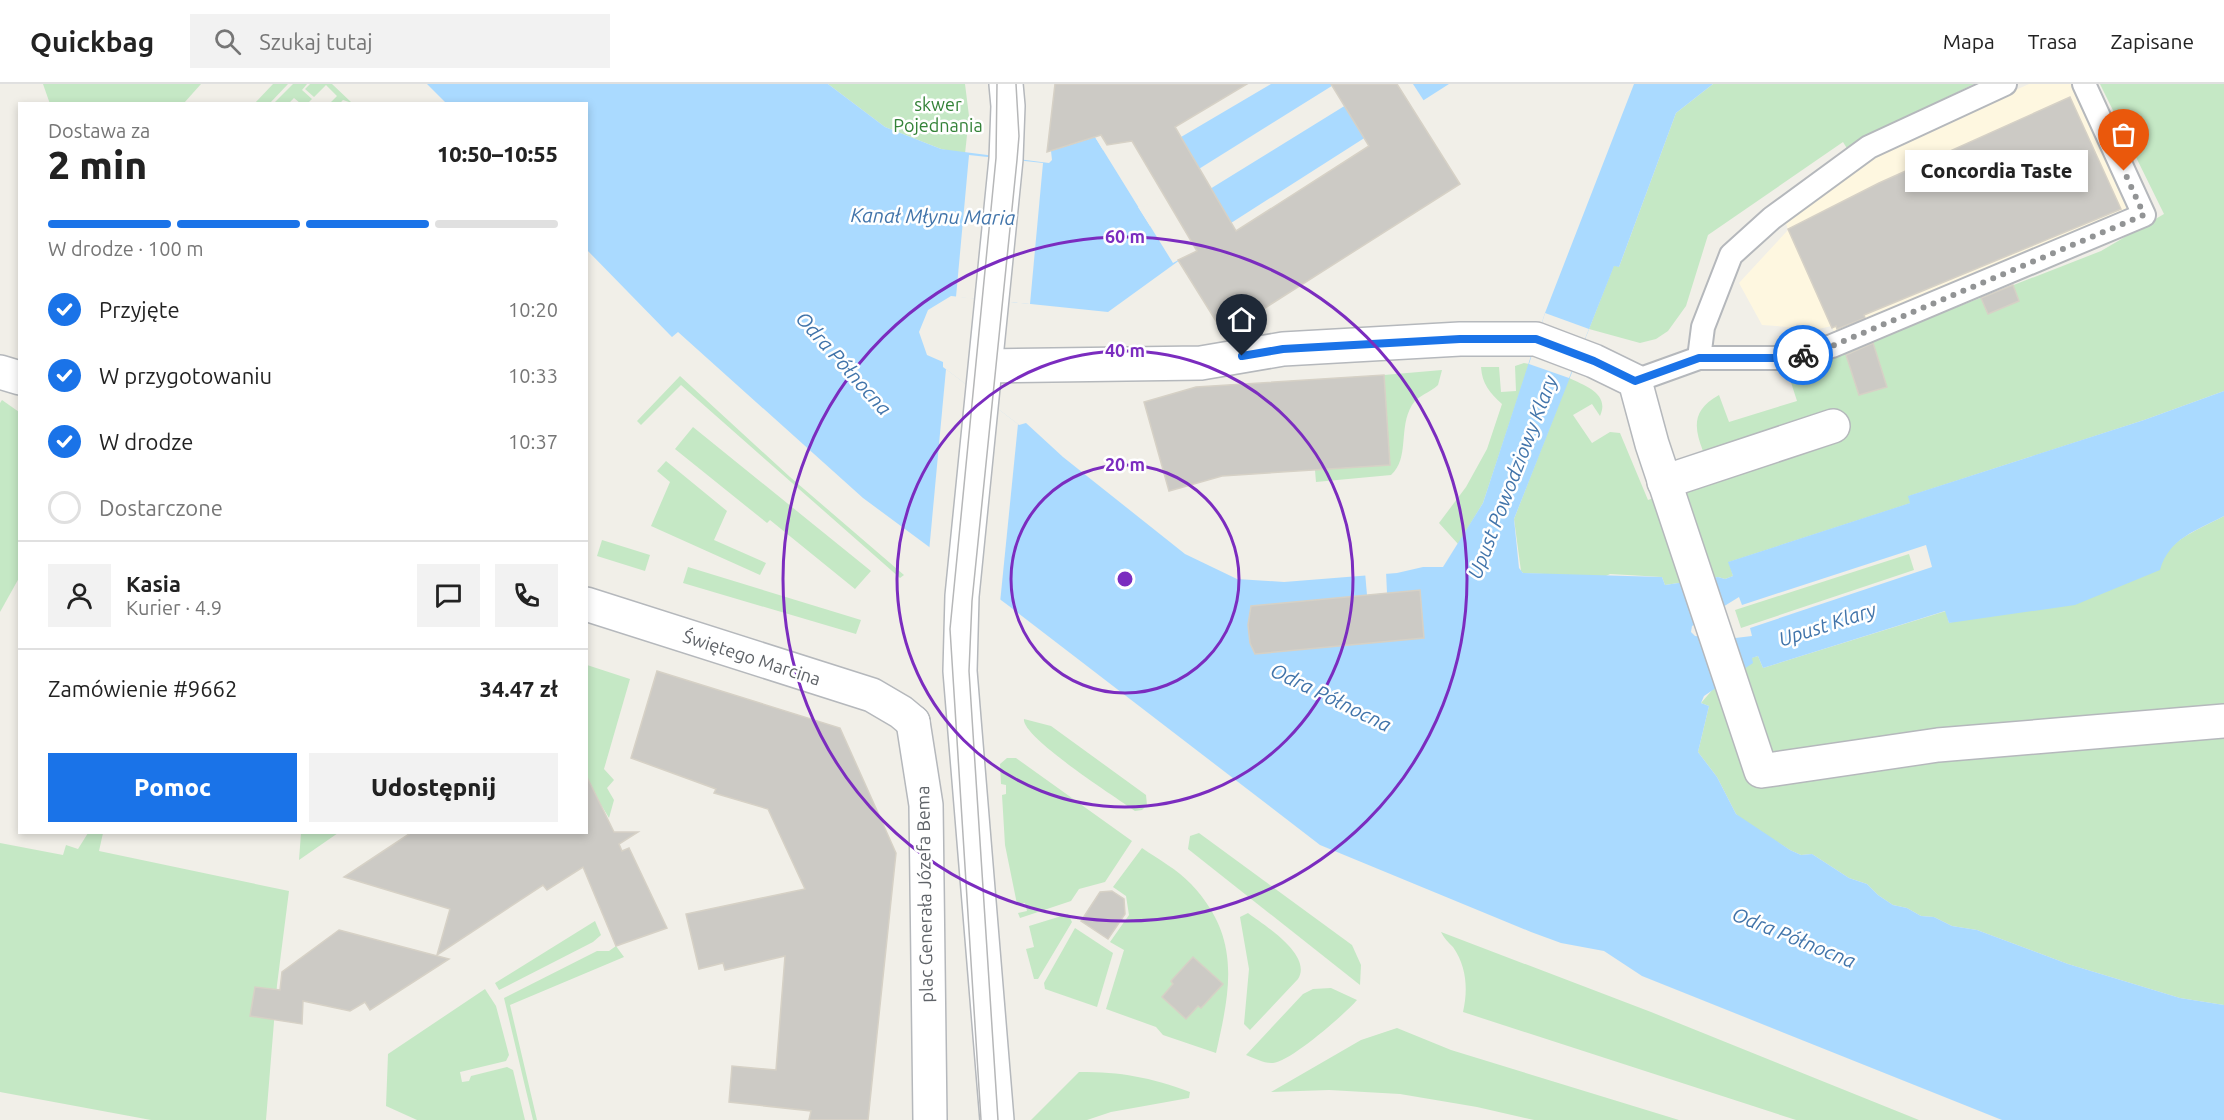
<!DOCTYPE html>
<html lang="pl">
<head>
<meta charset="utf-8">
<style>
	body { margin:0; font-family:Ubuntu,sans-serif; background:#f2f2f2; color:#222; height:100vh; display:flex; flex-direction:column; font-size:22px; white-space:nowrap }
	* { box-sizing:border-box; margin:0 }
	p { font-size:20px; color:#767676 }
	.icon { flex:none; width:33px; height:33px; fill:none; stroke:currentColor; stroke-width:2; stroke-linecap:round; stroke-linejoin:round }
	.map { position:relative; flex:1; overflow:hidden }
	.sheet { position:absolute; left:18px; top:18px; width:570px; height:732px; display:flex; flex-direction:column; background:#fff; border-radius:0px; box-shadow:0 3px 9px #0003 }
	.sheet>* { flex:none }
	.pin { position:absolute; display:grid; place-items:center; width:51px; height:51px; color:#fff; margin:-62px -26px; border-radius:50% 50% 50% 0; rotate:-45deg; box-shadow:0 0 6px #0007 }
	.pin .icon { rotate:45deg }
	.courier { position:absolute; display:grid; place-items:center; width:60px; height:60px; margin:-30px; border:4px solid #1a73e8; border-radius:50%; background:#fff; color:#222; box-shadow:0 2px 8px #0007 }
	.bubble { position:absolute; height:42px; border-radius:0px; background:#fff; box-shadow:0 3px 9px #0003; font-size:20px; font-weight:800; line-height:42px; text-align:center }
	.summary em { font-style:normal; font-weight:800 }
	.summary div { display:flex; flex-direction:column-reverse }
	.summary { display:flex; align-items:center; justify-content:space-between; height:102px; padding:0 30px }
	h1 { font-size:39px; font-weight:800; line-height:45px }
	.bar { display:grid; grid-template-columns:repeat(4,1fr); gap:9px 6px; align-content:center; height:72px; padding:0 30px }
	.bar i { height:8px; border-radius:4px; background:#e0e0e0 }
	.bar .active { background:#1a73e8 }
	.bar p { grid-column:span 4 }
	.line { display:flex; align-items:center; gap:15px; padding:0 30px; border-top:2px solid #e0e0e0 }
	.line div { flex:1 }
	.round { display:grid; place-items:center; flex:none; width:63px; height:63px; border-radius:0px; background:#f2f2f2 }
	ol { padding:0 30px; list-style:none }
	li { display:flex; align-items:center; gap:18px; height:66px }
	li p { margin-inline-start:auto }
	li .icon { padding:6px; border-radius:50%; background:#1a73e8; color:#fff; stroke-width:4 }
	li:last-child { color:#767676 }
	li i { width:33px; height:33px; border:3px solid #e0e0e0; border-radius:50% }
	.button { display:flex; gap:12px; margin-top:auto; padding:12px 30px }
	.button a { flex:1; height:69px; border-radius:0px; background:#1a73e8; color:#fff; font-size:24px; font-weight:800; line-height:69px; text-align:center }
	.button a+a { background:#f2f2f2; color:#222 }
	header { display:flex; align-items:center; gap:36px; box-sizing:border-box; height:84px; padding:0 30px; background:#fff; border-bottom:2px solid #e0e0e0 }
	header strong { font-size:28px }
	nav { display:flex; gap:33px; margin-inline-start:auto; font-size:21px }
	.search { width:420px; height:54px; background:#f2f2f2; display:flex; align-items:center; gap:15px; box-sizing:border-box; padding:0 21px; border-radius:0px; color:#767676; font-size:22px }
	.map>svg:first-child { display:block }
</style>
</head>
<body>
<header>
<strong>Quickbag</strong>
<div class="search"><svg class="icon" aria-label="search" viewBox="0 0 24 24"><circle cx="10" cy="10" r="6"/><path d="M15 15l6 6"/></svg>Szukaj tutaj</div>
<nav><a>Mapa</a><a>Trasa</a><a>Zapisane</a></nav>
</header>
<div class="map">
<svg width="2224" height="1036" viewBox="0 0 2224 1036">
	<rect width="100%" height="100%" fill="#f1efe8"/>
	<path fill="#fef7e0" d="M 2029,0 L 2072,0 L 2128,128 L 1834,248 L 1832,242 L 1818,245 L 1762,241 L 1739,199 L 1788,146 L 1785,136 L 1889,62 Z"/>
	<g fill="#c5e8c5">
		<path d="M 43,0 L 201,0 L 184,19 L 50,20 Z"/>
		<path d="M 273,0 L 288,0 L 270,19 L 255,19 Z"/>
		<path d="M 293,0 L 307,0 L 302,6 L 312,15 L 308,19 L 300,19 L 294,14 L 289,19 L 274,19 Z"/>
		<path d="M 310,0 L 332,0 L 352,19 L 343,16 L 340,19 L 330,19 L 337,12 L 326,1 L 314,13 L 305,5 Z"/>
		<path d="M 828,0 L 965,0 L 969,32 L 965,70 L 941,65 L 885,43 Z"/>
		<path d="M 1713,0 L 1974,0 L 1869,51 L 1848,66 L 1843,58 L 1708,151 L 1686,222 L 1668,247 L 1656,255 L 1640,259 L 1589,245 L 1614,181 L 1619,183 L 1676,29 Z"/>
		<path d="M 2100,0 L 2224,0 L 2224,307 L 2144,336 L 1909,412 L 1911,419 L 1729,478 L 1733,492 L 1725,495 L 1718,493 L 1665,501 L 1662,493 L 1610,490 L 1604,493 L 1523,489 L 1521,487 L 1514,435 L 1569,294 C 1586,302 1610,310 1600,332 L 1592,320 L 1573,331 L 1592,359 L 1610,348 L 1620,349 L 1648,416 L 1713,393 C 1702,360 1680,332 1719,311 L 1729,338 L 1797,317 L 1788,289 L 2101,167 L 2164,130 Z"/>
		<path d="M 1524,279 L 1529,280 L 1483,419 L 1458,460 L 1439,439 L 1466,403 L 1487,365 L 1502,320 C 1490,309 1482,300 1481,283 L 1499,283 L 1501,308 L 1516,307 L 1515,282 Z"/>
		<path d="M 1442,286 L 1438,301 C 1430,309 1418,311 1412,321 C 1398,344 1410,374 1391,391 L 1316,398 L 1315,386 L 1390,381 L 1384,291 Z"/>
		<path d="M 680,292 L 790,393 L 904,491 L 900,494 L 681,301 L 641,341 L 637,337 Z"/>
		<path d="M 2,316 L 19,328 L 19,494 L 0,528 L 0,319 Z"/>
		<path d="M 693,343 L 871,487 L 855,505 L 770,436 L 767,439 L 675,365 Z"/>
		<path d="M 666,377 L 727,427 L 714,456 L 766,479 L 760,491 L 651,442 L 670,398 L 657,387 Z"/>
		<path d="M 2224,432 L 2224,921 L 2180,914 L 2068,880 L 1977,846 L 1952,842 L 1934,833 L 1921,832 L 1907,824 L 1893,821 L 1878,811 L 1867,800 L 1849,794 L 1812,770 L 1801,771 L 1790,766 L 1745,738 L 1736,730 L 1717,693 L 1698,668 L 1709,622 L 1701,619 L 1714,604 L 1714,601 L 1751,574 L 1758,572 L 1763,584 L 1946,527 L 1949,539 L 2164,470 C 2181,451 2202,444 2224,432 Z"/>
		<path d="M 602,456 L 650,471 L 645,487 L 597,472 Z"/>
		<path d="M 1909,470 L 1914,486 L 1741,544 L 1735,526 Z"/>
		<path d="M 688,483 L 861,536 L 856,550 L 683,499 Z"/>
		<path d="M 587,581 L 630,595 L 604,685 L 614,696 L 607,704 L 614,716 L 609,734 L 597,714 L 587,718 Z"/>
		<path d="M 1024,635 L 1051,642 L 1146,711 L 1147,721 L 1142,726 L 1135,727 C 1117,714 1021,653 1024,635 Z"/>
		<path d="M 1007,674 L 1016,674 L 1132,757 L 1105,798 L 1079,805 L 1071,817 L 1020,834 L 1018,829 L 1027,827 L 1025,819 L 1017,820 L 1005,761 L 1002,711 L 1006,710 L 1006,701 L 1001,700 L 1000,680 Z"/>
		<path d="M 88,749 L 103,749 L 99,767 L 289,807 L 277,901 L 266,1036 L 151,1036 L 0,1008 L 0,759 L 63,771 L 66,761 L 78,765 Z"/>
		<path d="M 301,749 L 301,748 L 338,749 L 299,776 Z"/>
		<path d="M 1199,749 L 1352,861 L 1361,881 L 1360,901 L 1188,765 L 1190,752 Z"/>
		<path d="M 1142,764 C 1158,775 1178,786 1191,800 C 1241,853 1231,903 1216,969 L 1163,951 L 1156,943 L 1106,925 L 1124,866 L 1110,858 L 1129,831 L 1126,812 L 1113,803 Z"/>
		<path d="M 1248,829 C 1264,841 1313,871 1298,895 L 1250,946 L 1244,940 L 1249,885 L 1240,833 Z"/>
		<path d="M 1068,830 L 1072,838 L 1038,895 L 1034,895 L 1026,865 L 1034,863 L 1029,842 Z"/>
		<path d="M 595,837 L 601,851 L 593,858 L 499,906 L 495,899 Z"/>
		<path d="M 1075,844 L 1113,869 L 1097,923 L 1045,905 L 1044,899 Z"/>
		<path d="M 1441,848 L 1651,928 L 1919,1036 L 1796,1036 L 1463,928 C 1468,906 1467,883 1453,863 C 1448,858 1444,854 1441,848 Z"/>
		<path d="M 616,862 L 624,873 L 510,921 L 537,1036 L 533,1036 L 504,914 L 597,867 L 609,867 Z"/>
		<path d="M 1331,904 L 1357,916 C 1345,930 1290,978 1273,979 C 1265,980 1254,974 1246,971 L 1303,910 L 1313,905 Z"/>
		<path d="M 485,905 L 496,922 L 509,971 L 506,977 L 460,988 L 462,998 L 469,997 L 471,992 L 507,983 L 513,986 L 525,1036 L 417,1036 L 386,1022 L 388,970 Z"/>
		<path d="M 1397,944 L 1451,966 L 1679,1036 L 1534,1036 L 1477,1023 L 1400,1010 L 1329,1006 L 1271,1008 L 1361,956 Z"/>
		<path d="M 1079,988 C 1122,988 1149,993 1190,1008 L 1189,1014 L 1111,1028 L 1087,1036 L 1031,1036 Z"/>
	</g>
	<path fill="#aadaff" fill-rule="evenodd" d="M 427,0 L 828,0 L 885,43 L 941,65 L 1049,79 L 1052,76 L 1051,67 L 1095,53 L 1103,66 L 1181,53 L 1271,0 L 1335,0 L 1138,123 L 1150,142 L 1380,0 L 1449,0 L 1231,139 L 1108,228 L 951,212 L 928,226 L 919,248 L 927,271 L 943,278 L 943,283 L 1019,341 L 1026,339 L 1063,373 L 1185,470 L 1237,495 L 1284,498 L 1397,489 L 1423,483 L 1443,483 L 1483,419 L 1545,229 L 1634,0 L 1713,0 L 1676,29 L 1619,183 L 1614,182 L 1514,435 L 1519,484 L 1523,489 L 1662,493 L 1665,501 L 1718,493 L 1725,495 L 1733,492 L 1728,478 L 1910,419 L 1908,412 L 2144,336 L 2224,307 L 2224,432 C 2196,447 2169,454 2160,486 L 2075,521 L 1949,539 L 1945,527 L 1763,584 L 1758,572 L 1752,574 L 1753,579 L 1704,612 L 1701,619 L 1709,622 L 1698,668 L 1717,693 L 1736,730 L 1790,766 L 1801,771 L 1812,770 L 1849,794 L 1867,800 L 1878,811 L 1893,821 L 1907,824 L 1921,832 L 1934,833 L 1952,842 L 1977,846 L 2068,880 L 2180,914 L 2224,921 L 2224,1036 L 2002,1036 L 1642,892 L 1604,867 L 1561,859 L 1531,848 L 1320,761 L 1009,522 L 863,414 L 678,248 L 672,253 L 669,250 L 587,166 L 586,20 L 446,19 ZM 1926,461 L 1932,483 L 1750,544 L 1752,552 L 1727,555 L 1695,552 L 1691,548 L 1692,542 L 1739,513 L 1742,521 Z"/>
	<g fill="#f1efe8">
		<path d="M 1397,0 L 1413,0 L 1424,17 L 1413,25 Z"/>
		<path d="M 1098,52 L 1104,63 L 1133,58 L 1163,110 L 1142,124 L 1151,138 L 1173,125 L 1197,166 L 1173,179 L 1095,53 Z"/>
		<path d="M 969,71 L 1043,79 L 1030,220 L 956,213 Z"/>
		<path d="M 1545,229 L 1589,245 L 1569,294 L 1529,280 Z"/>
		<path d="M 946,285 L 1018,340 L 1000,519 L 929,468 Z"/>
		<path d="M 1386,487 L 1387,509 L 1367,511 L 1365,488 Z"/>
	</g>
	<g fill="#cccac5" stroke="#d6d1c6" stroke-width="1.5">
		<path d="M 1055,0 L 1247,0 L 1175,43 L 1236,147 L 1369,62 L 1331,0 L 1397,0 L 1460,100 L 1224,250 L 1178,176 L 1197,167 L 1132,57 L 1107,61 L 1101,51 L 1047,68 Z"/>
		<path d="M 2070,13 L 2121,125 L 1864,231 L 1865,234 L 1837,245 L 1836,242 L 1832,244 L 1788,145 L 1879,99 Z"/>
		<path d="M 2013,201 L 2019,217 L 1988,230 L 1981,214 Z"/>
		<path d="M 1873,259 L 1887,303 L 1859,311 L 1846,271 Z"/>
		<path d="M 1384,291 L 1390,381 L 1222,392 L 1169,407 L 1144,318 L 1196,303 Z"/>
		<path d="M 1420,506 L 1424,554 L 1255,570 L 1250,559 L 1248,541 L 1251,522 Z"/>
		<path d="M 657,587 L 840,644 L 896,769 L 868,1036 L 809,1036 L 811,1027 L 729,1018 L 732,982 L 776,986 L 785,872 L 725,886 L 723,879 L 699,885 L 686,830 L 805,805 L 768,725 L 714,709 L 716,705 L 631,674 Z"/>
		<path d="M 586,691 L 614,748 L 638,748 L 619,760 L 622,767 L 629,764 L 667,844 L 616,862 L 583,783 L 547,806 L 543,801 L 437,871 L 450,825 L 344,793 L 412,748 L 586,748 Z"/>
		<path d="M 1112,807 L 1124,815 L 1125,830 L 1108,855 L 1081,837 L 1100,808 Z"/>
		<path d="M 339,846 L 449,875 L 370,926 L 365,918 L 350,927 L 303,917 L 302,940 L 250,932 L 255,903 L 280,906 L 282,888 Z"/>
		<path d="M 1193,873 L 1223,900 L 1201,924 L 1198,922 L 1186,935 L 1162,913 L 1173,900 L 1171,897 Z"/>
	</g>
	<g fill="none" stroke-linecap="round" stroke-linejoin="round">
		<defs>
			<g id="lane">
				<path d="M 1699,274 L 1791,274 L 1832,262 L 2144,131 L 2084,0"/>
				<path d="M 1635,297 L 1699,274 L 1703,243 L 1731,171 L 1772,134 L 1869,63 L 2005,0"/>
			</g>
			<g id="street">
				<path d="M 986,282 L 1201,279 L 1283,265 L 1460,255 L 1536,255 L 1594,277 L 1635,297 L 1652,360 L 1761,687 L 1938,661 L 2224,637"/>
				<path d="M 0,288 L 20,294"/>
				<path d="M 1664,398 L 1833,342"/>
				<path d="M 586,520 L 872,611 L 901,628 L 913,638"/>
				<path d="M 913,638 L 926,721 L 930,1036"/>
				<path d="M 997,1036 L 960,587 L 962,512 L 1006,75 L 1008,22 L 1006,0"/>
			</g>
		</defs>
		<use href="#lane" stroke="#b5b8bc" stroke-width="26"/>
		<use href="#street" stroke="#b5b8bc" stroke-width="36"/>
		<use href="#lane" stroke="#fff" stroke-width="22"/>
		<use href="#street" stroke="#fff" stroke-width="33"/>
		<g stroke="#b6b7b8" stroke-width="1.5">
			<path d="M 981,1036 L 950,545 L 996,74 L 997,0"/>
			<path d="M 998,1036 L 969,587 L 972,517 L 1017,76 L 1019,52 L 1016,0"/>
		</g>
	</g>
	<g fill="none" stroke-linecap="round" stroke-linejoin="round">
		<path stroke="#929495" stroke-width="6" stroke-dasharray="0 10.8" d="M 1803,271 L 1832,262 L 2144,131 L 2124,87"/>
		<path stroke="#1a73e8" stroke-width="8" d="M 1242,272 L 1283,265 L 1460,255 L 1536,255 L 1594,277 L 1635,297 L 1699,274 L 1791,274 L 1803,271"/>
	</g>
	<g fill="none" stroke="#7b2cbf" stroke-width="3">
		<circle cx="1125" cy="495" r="114"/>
		<circle cx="1125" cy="495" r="228"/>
		<circle cx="1125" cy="495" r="342"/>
	</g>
	<g text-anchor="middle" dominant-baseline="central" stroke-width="5" stroke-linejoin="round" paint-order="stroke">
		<g font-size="18" fill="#348238" stroke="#fff">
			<text x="938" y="20">skwer<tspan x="938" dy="21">Pojednania</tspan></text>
		</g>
		<g font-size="18" fill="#5f6368" stroke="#fff">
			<text transform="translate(752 573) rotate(18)">Świętego Marcina</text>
			<text transform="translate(924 810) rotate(-91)">plac Generała Józefa Bema</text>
		</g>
		<g font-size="20" font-style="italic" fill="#4174aa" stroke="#fff">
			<text transform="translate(933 132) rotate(1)">Kanał Młynu Maria</text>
			<text transform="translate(844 279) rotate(48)">Odra Północna</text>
			<text transform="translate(1512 393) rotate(-69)">Upust Powodziowy Klary</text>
			<text transform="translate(1827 540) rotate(-18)">Upust Klary</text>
			<text transform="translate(1331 613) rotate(26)">Odra Północna</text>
			<text transform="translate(1794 853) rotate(22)">Odra Północna</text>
		</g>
	</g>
	<circle cx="1125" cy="495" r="9" fill="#7b2cbf" stroke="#fff" stroke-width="3"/>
	<g font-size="18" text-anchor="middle" font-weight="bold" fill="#7b2cbf" stroke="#fff" stroke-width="5" stroke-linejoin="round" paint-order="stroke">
		<text x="1125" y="159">60 m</text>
		<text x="1125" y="273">40 m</text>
		<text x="1125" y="387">20 m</text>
	</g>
</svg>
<div class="pin" style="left:2124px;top:87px;background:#ea580c"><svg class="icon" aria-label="bag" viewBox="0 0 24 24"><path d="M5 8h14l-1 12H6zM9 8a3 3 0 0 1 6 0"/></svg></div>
<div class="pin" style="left:1242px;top:272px;background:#1f2937"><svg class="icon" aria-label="home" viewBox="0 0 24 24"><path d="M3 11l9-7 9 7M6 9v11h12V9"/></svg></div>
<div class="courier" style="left:1803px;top:271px"><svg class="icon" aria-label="bike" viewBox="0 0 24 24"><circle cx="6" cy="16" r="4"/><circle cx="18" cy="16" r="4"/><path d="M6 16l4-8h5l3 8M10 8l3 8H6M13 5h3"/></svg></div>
<div class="bubble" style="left:1905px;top:66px;width:183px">Concordia Taste</div>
<section class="sheet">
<div class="summary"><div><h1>2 min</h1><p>Dostawa za</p></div><em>10:50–10:55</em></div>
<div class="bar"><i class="active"></i><i class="active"></i><i class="active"></i><i></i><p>W drodze · 100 m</p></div>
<ol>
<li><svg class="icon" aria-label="check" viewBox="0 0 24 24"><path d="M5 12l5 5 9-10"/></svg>Przyjęte<p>10:20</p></li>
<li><svg class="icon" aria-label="check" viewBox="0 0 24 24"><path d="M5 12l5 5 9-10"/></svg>W przygotowaniu<p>10:33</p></li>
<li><svg class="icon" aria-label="check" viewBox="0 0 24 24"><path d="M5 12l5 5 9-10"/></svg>W drodze<p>10:37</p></li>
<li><i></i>Dostarczone</li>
</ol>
<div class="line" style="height:108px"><a class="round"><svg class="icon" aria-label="person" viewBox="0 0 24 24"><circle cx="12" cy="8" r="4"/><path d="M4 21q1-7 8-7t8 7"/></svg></a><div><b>Kasia</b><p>Kurier · 4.9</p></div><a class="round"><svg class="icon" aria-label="chat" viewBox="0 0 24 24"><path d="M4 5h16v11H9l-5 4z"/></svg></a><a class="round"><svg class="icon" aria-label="phone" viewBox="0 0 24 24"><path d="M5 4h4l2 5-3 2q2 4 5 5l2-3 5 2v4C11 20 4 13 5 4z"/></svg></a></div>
<div class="line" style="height:78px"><div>Zamówienie #9662</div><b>34.47 zł</b></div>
<div class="button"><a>Pomoc</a><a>Udostępnij</a></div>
</section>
</div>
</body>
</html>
